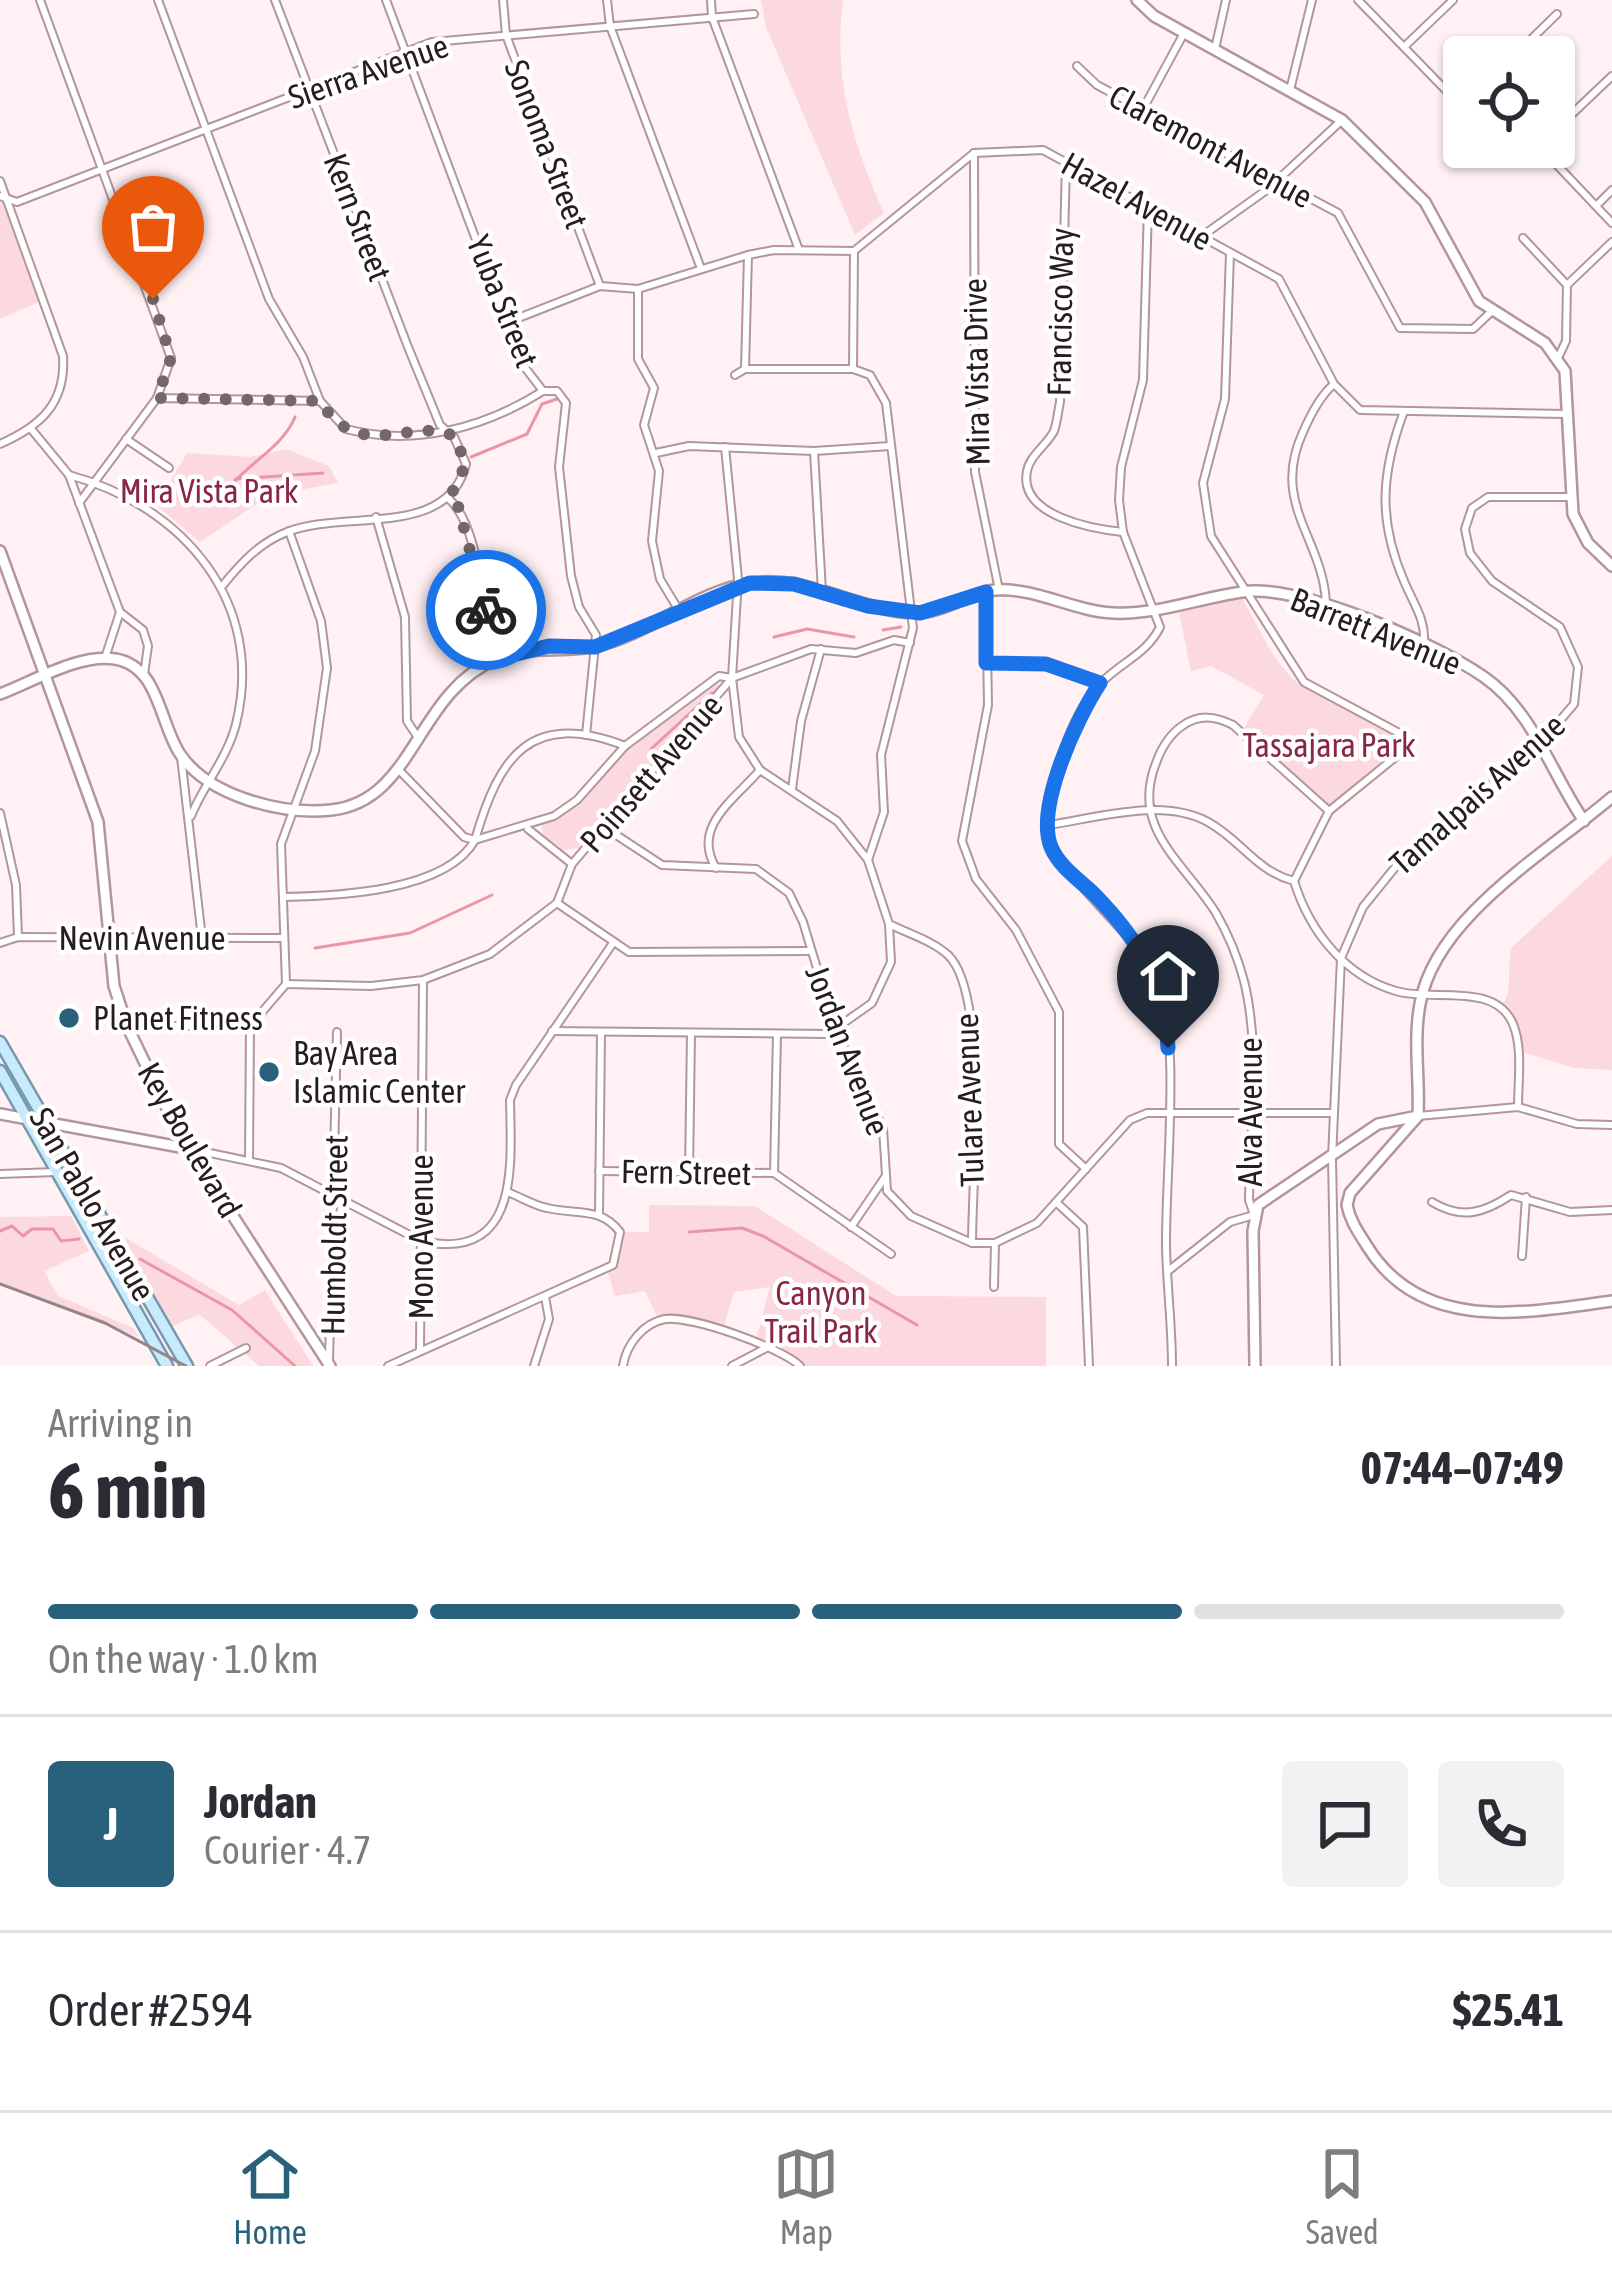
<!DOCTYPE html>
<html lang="en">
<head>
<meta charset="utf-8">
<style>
	body { margin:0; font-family:"Asap Condensed",sans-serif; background:#f2f2f3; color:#2b2b33; height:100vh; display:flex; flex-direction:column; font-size:45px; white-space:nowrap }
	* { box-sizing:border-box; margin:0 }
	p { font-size:39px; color:#7c7c81 }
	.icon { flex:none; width:66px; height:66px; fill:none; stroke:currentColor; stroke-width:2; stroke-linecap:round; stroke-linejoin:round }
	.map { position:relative; height:1366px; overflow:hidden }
	.details { display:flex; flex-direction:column; background:#fff; flex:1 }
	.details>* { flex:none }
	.controls { position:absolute; left:1443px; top:36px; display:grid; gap:24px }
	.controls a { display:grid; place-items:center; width:132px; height:132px; border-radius:12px; background:#fff; box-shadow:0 3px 9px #0004; font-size:60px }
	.pin { position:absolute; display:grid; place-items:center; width:102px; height:102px; color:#fff; margin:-123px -51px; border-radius:50% 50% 50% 0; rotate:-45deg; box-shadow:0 0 12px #0007 }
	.pin .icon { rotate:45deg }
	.courier { position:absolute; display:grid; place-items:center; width:120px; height:120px; margin:-60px; border:9px solid #1a73e8; border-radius:50%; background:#fff; color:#222; box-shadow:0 3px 15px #0007 }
	.overview em { font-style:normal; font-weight:700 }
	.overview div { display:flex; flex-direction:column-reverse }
	.overview { display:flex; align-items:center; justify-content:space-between; height:204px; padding:0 48px }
	h1 { font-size:78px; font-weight:700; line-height:90px }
	.bar { display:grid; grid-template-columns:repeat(4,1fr); gap:18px 12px; align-content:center; height:144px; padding:0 48px }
	.bar i { height:15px; border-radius:9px; background:#e1e1e2 }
	.bar .current { background:#29607b }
	.bar p { grid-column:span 4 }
	.line { display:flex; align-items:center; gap:30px; padding:0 48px; border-top:3px solid #e1e1e2 }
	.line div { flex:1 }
	.round { display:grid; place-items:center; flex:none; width:126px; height:126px; border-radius:12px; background:#f2f2f3 }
	.menu { display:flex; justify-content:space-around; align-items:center; height:168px; border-top:3px solid #e1e1e2; background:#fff; font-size:33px; color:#7c7c81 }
	.menu a { display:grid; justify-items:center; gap:6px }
	.menu .current { color:#29607b }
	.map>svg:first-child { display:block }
</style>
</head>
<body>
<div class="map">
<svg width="1612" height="1366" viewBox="0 0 1612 1366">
	<rect width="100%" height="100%" fill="#fff1f4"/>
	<g fill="#fcd9df">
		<path d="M 761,0 L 843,0 C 833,79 852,142 884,213 L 855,235 L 766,27 Z"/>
		<path d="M 0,196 L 39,302 L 0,319 Z"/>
		<path d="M 286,449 L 329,466 L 338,483 L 270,495 L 200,542 L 156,505 L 187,453 L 251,457 Z"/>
		<path d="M 1242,598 C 1259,627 1274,666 1302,686 C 1331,706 1370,708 1397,733 L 1399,748 L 1392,758 L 1327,806 L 1244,728 L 1264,695 L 1211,666 L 1191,671 L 1179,612 Z"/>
		<path d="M 717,684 L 723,687 L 579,848 L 564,850 L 543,834 L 542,825 L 580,802 L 629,748 Z"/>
		<path d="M 1612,856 L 1612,1070 L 1574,1068 L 1522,1052 L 1513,1012 L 1504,1003 C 1513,988 1506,965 1512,947 Z"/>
		<path d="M 649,1205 L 755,1206 L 896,1296 L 1046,1297 L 1046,1366 L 800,1366 L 755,1343 L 770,1287 L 734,1292 L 722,1332 L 660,1322 L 645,1291 L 615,1296 L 607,1269 L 620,1232 L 649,1232 Z"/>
		<path d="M 71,1216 L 89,1251 L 44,1271 L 58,1296 L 133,1328 L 139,1337 L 0,1284 L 0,1217 Z"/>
		<path d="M 124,1237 L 239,1305 L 265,1290 L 313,1366 L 259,1366 L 199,1314 L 172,1327 Z"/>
	</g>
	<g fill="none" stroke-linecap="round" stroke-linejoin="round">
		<g stroke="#eb96a7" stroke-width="3">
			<path d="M 471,457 L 527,434 L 542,404 L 557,399"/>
			<path d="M 235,479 L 323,473"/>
			<path d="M 227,490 C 247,464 283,447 295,417"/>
			<path d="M 883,630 L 901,627"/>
			<path d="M 774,637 L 807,629 L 854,637"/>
			<path d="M 651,749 L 712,693"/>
			<path d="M 315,948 L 410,933 L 492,895"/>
			<path d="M 0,1231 L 12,1226 L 23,1236 L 32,1229 L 53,1229 L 61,1241 L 79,1239"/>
			<path d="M 689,1232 L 742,1228 L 763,1236 L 917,1325"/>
			<path d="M 140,1259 L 232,1310 L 295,1366"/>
		</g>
		<defs>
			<g id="street">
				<path d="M 40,0 L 171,358 L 157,398 L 79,503"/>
				<path d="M 158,0 L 269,299 L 303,357 L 320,401"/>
				<path d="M 386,0 L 523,365 L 543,391 L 557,391 L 566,403 L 559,467 L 571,576 L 579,607 L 596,635 L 586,735"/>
				<path d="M 503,0 L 506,35 L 600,286"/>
				<path d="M 607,0 L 610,26 L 700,266"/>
				<path d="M 711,0 L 712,17 L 799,250"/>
				<path d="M 1358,0 L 1464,109"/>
				<path d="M 1404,47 L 1453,0"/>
				<path d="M 1215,49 L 1226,0"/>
				<path d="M 1513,57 L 1557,14"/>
				<path d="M 1077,66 L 1097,85 L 1338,213 L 1400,328 L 1473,329 L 1492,311"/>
				<path d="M 1290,90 L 1312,0"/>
				<path d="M 1143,109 L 1184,33"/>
				<path d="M 1554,131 L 1612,76"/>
				<path d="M 1540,147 L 1612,223"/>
				<path d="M 974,153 L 975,472 L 999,590"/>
				<path d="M 1066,162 L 1060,402 C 1058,411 1057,423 1054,431 C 1047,445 1030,455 1027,471 C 1018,516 1093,529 1123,532"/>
				<path d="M 0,181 L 63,356 C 66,403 41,426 0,444"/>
				<path d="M 0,196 L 17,202 L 432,42 L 754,14"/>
				<path d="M 1596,206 L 1612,190"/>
				<path d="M 1148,207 L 1143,380 L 1121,467 L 1119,500 L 1123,532 L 1160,627 C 1147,654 1121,662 1101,683 C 1069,716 1050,783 1048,828 C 1046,866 1139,934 1158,981 C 1181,1036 1165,1181 1166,1247 C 1167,1287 1172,1326 1172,1366"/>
				<path d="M 1202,236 L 1268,189 L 1342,120"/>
				<path d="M 1523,238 L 1567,285"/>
				<path d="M 854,251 L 853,369 L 870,375 L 886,403 L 913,628 L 881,755 L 884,812 L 868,860"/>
				<path d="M 1230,253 L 1225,399 L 1203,483 L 1211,536 L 1304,682 L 1399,733 L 1398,755 L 1329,811 L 1294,881"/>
				<path d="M 638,291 L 638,359 L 654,388 L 644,425 L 659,471 L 652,541 L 660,579 L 678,609"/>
				<path d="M 508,322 L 600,286 L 638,289 L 748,255 L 774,250 L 854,251 L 974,153 L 1043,150 L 1279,279 L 1334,384 L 1360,410 L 1566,414"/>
				<path d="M 1557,360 L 1566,341 L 1567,285 L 1612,242"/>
				<path d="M 745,369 L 748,255"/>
				<path d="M 735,375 L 745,369 L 853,369"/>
				<path d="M 157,398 L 320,401 L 346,429 C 414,447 484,428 543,391"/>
				<path d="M 1403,414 C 1381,474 1378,521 1404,581 C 1413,603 1426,619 1424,644"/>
				<path d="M 32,430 L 69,475 L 120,612 L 143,630 L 148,646 L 144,674"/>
				<path d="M 126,439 L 169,468"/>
				<path d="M 814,451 L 822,592"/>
				<path d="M 656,453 L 689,446 L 814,451 L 890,446"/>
				<path d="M 69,475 C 183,506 266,602 236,724 C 227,759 204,784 191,816"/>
				<path d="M 449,499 C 481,527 483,619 495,659"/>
				<path d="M 376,517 L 405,617 L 407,721 L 417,736"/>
				<path d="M 223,585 C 241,563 259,543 287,532 C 344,509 448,540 466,464 L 454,437 L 440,425 L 408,347 L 275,0"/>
				<path d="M 986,592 L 988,705 L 962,841 L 976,879 L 1016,930 L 1059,1012 L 1059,1144 L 1086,1169"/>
				<path d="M 1326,603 C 1323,538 1270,504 1303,432 C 1310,416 1320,396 1333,385"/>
				<path d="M 105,658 L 120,612"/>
				<path d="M 987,663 L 1046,664 L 1099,683"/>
				<path d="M 181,757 L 202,938"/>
				<path d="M 399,770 L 464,837 L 475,840 C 499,757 530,709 625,746"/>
				<path d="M 792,789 L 801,721 L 821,649"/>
				<path d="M 0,813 L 16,885 L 18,937"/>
				<path d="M 1048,825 C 1097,818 1162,797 1208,822 C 1241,840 1256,871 1294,881 C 1309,930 1344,976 1396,991 C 1432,1002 1495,981 1513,1024 C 1523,1048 1518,1081 1518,1107"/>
				<path d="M 604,827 L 662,865 L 756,869 L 789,893 L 803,922 L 836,1031 L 883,1128 L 887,1191 L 911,1216 L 972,1243 L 995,1243 L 1037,1223 L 1130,1120 L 1147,1113 L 1333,1113"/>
				<path d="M 528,829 L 572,864"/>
				<path d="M 716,868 C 691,827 734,800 760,770"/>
				<path d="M 283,897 C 336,896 446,892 475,840 L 554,816 L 577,800 L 625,746 L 719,676 L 732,678"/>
				<path d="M 557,903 L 629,952 L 808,951"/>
				<path d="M 889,924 C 907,933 933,941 948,955 C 989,994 972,1183 972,1243"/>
				<path d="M 0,943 L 18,937 L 284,938"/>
				<path d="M 286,984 L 371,986 L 423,980 L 490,954 L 557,903 L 572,864 L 732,678 L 811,649 L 856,653 L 894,640 L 910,643"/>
				<path d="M 127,1026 L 249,1026"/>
				<path d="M 552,1031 L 828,1034 L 872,1003 L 891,962 L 889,924 L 868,860 L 837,821 L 760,770 L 739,737 L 732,678 L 738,579 L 725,447"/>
				<path d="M 1418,1116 L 1518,1107 L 1577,1124 L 1612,1125"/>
				<path d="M 191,1149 L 281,1168 L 421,1241 C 521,1263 511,1164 510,1100 L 516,1085 L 613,943"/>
				<path d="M 249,1159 L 250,1026 L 286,984 L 281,844 L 315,751 L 327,668 L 321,621 L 289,531"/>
				<path d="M 599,1171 L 774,1173 L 891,1254"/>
				<path d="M 689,1173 L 691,1033"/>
				<path d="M 774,1173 L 777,1034"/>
				<path d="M 0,1174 L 56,1172"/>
				<path d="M 1432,1202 C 1462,1220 1484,1213 1511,1195 L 1570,1212 L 1612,1210"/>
				<path d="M 1057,1203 L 1083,1227 L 1089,1366"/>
				<path d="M 599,1214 L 601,1032"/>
				<path d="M 851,1227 L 885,1177"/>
				<path d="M 1522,1256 L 1526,1197"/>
				<path d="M 1168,1271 L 1230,1222 L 1254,1215 L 1249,1200 C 1250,1130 1261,1049 1244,981 C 1238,958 1228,934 1216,913 C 1184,862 1130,829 1156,763 C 1161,749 1169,735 1182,726 C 1199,714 1215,716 1233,725 L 1329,811"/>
				<path d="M 994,1287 L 995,1243"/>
				<path d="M 420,1350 L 423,981"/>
				<path d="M 329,1361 L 337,1032"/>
				<path d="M 210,1366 L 246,1348"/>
				<path d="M 388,1366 L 613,1265 L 620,1232 C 600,1206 576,1215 547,1208 C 535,1206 522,1198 510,1193"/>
				<path d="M 534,1366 L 549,1319 L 545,1297"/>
				<path d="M 623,1366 C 626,1345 643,1323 665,1319 C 691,1315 782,1348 800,1366"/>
				<path d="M 732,1366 L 768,1347"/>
				<path d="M 1336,1366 L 1332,1158 L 1341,958 L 1363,907 L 1401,860 L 1540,744 L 1574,704 L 1578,667 L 1560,627 L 1492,581 L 1470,553 L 1465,529 L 1472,508 L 1488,497 L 1571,497"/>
			</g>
			<g id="secondary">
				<path d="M 1137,0 L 1154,16 L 1342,120 L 1425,202 L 1479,301 L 1545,343 L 1565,371 L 1573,514 L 1588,543 L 1612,566"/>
				<path d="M 0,551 L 98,822 L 114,986 L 127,1026 L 178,1131 L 330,1366"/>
				<path d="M 0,694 C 32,682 80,653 115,659 C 159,666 159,722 180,754 C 209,797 283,815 331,810 C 415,801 415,694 496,659 C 530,644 563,654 597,646 C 650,634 697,590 752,583 C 808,575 859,611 915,613 C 944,613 967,593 995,590 C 1035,587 1073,611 1113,613 C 1157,615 1199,598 1242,592 C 1299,583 1435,643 1484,677 C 1533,711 1551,773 1584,821"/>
				<path d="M 1612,797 C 1548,852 1435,917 1420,1004 C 1413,1041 1420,1080 1418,1116 L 1350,1193 L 1347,1205 C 1350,1221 1359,1233 1367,1246 C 1421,1334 1525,1313 1612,1301"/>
				<path d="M 0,1114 L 191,1149"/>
				<path d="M 1255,1366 L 1253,1231 L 1258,1205 L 1378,1124 L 1418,1116"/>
			</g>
			<g id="primary">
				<path d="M 0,1042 L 187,1366"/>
				<path d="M 0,1071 L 167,1366"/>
			</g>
		</defs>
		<use href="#street" stroke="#b3969b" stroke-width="10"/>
		<use href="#secondary" stroke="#b3969b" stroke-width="14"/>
		<use href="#primary" stroke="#7699ae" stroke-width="15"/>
		<use href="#street" stroke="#fff" stroke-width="6"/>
		<use href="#secondary" stroke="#fff" stroke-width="9"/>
		<use href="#primary" stroke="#c7eafd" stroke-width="10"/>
		<path stroke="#938689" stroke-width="3" d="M 0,1284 L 105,1323 L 186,1366"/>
	</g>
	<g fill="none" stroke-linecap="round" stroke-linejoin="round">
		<path stroke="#736769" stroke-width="12" stroke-dasharray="0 21.6" d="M 153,299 L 171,358 L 157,398 L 320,401 C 360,465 409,416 454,436 L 466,464 L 449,499 L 458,506 L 486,610"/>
		<path stroke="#1a73e8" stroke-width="15" d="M 486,610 L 496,659 L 549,646 L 595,647 L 750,583 L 794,584 L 868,606 L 920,613 L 986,592 L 986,663 L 1046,664 L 1100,683 C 1077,718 1035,807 1051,847 C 1060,868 1080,880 1095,895 C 1139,940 1166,985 1168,1048"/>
	</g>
	<g fill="#29607b" stroke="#fff" stroke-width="4.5">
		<circle cx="69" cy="1018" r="12"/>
		<circle cx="269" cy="1072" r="12"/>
	</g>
	<g text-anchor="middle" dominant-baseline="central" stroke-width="9" stroke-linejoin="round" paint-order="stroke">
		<g font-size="33" fill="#271c1e" stroke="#fff">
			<text transform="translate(368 71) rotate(-19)">Sierra Avenue</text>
			<text transform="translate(547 144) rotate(69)">Sonoma Street</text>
			<text transform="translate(1211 146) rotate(28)">Claremont Avenue</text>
			<text transform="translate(1137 201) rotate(29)">Hazel Avenue</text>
			<text transform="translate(358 217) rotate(69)">Kern Street</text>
			<text transform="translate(503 301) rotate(68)">Yuba Street</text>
			<text transform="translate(1060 312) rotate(-89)">Francisco Way</text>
			<text transform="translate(976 372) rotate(-91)">Mira Vista Drive</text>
			<text transform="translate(1376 631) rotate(22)">Barrett Avenue</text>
			<text transform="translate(651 773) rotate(-49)">Poinsett Avenue</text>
			<text transform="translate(1477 794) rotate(-42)">Tamalpais Avenue</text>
			<text x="142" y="938">Nevin Avenue</text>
			<text transform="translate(848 1050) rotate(69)">Jordan Avenue</text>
			<text transform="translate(969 1100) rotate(-92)">Tulare Avenue</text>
			<text transform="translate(1250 1112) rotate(-90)">Alva Avenue</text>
			<text transform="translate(190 1140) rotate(60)">Key Boulevard</text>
			<text transform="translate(686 1172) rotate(1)">Fern Street</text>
			<text transform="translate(93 1204) rotate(60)">San Pablo Avenue</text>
			<text transform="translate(334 1235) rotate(-89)">Humboldt Street</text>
			<text transform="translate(421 1237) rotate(-90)">Mono Avenue</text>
		</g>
		<g font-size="33" fill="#882644" stroke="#fff">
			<text x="209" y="491">Mira Vista Park</text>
			<text x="1329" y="745">Tassajara Park</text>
			<text x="821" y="1293">Canyon<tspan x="821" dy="38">Trail Park</tspan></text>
		</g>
		<g font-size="33" fill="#271c1e" stroke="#fff" text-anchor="start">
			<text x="93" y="1018">Planet Fitness</text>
			<text x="293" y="1053">Bay Area<tspan x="293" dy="38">Islamic Center</tspan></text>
		</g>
	</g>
</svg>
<div class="controls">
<a><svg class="icon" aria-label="locate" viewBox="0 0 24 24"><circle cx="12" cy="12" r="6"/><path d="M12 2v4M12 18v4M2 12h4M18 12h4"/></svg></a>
</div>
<div class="pin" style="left:153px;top:299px;background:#ea580c"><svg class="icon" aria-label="bag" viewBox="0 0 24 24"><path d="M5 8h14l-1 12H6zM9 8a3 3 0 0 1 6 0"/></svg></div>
<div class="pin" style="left:1168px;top:1048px;background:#1f2937"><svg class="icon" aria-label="home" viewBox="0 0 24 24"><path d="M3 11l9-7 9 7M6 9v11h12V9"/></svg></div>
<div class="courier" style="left:486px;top:610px"><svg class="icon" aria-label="bike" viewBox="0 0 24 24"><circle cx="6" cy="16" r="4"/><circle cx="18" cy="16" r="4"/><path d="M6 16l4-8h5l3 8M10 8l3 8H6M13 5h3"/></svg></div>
</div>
<section class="details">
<div class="overview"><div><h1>6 min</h1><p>Arriving in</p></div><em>07:44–07:49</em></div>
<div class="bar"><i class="current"></i><i class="current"></i><i class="current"></i><i></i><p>On the way · 1.0 km</p></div>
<div class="line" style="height:216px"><b class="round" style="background:#29607b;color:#fff">J</b><div><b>Jordan</b><p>Courier · 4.7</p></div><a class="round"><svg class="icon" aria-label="chat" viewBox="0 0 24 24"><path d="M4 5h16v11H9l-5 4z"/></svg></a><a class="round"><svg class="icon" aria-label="phone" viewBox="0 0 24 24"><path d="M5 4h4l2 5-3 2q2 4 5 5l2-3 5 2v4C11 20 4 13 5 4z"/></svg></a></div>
<div class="line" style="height:156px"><div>Order #2594</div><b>$25.41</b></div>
</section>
<nav class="menu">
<a class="current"><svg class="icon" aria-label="home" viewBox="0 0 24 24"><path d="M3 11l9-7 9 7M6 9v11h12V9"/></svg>Home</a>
<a><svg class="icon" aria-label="map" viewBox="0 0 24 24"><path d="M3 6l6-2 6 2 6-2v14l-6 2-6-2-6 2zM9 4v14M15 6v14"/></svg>Map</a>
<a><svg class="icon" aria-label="saved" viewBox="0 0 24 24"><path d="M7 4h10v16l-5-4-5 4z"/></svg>Saved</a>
</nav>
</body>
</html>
